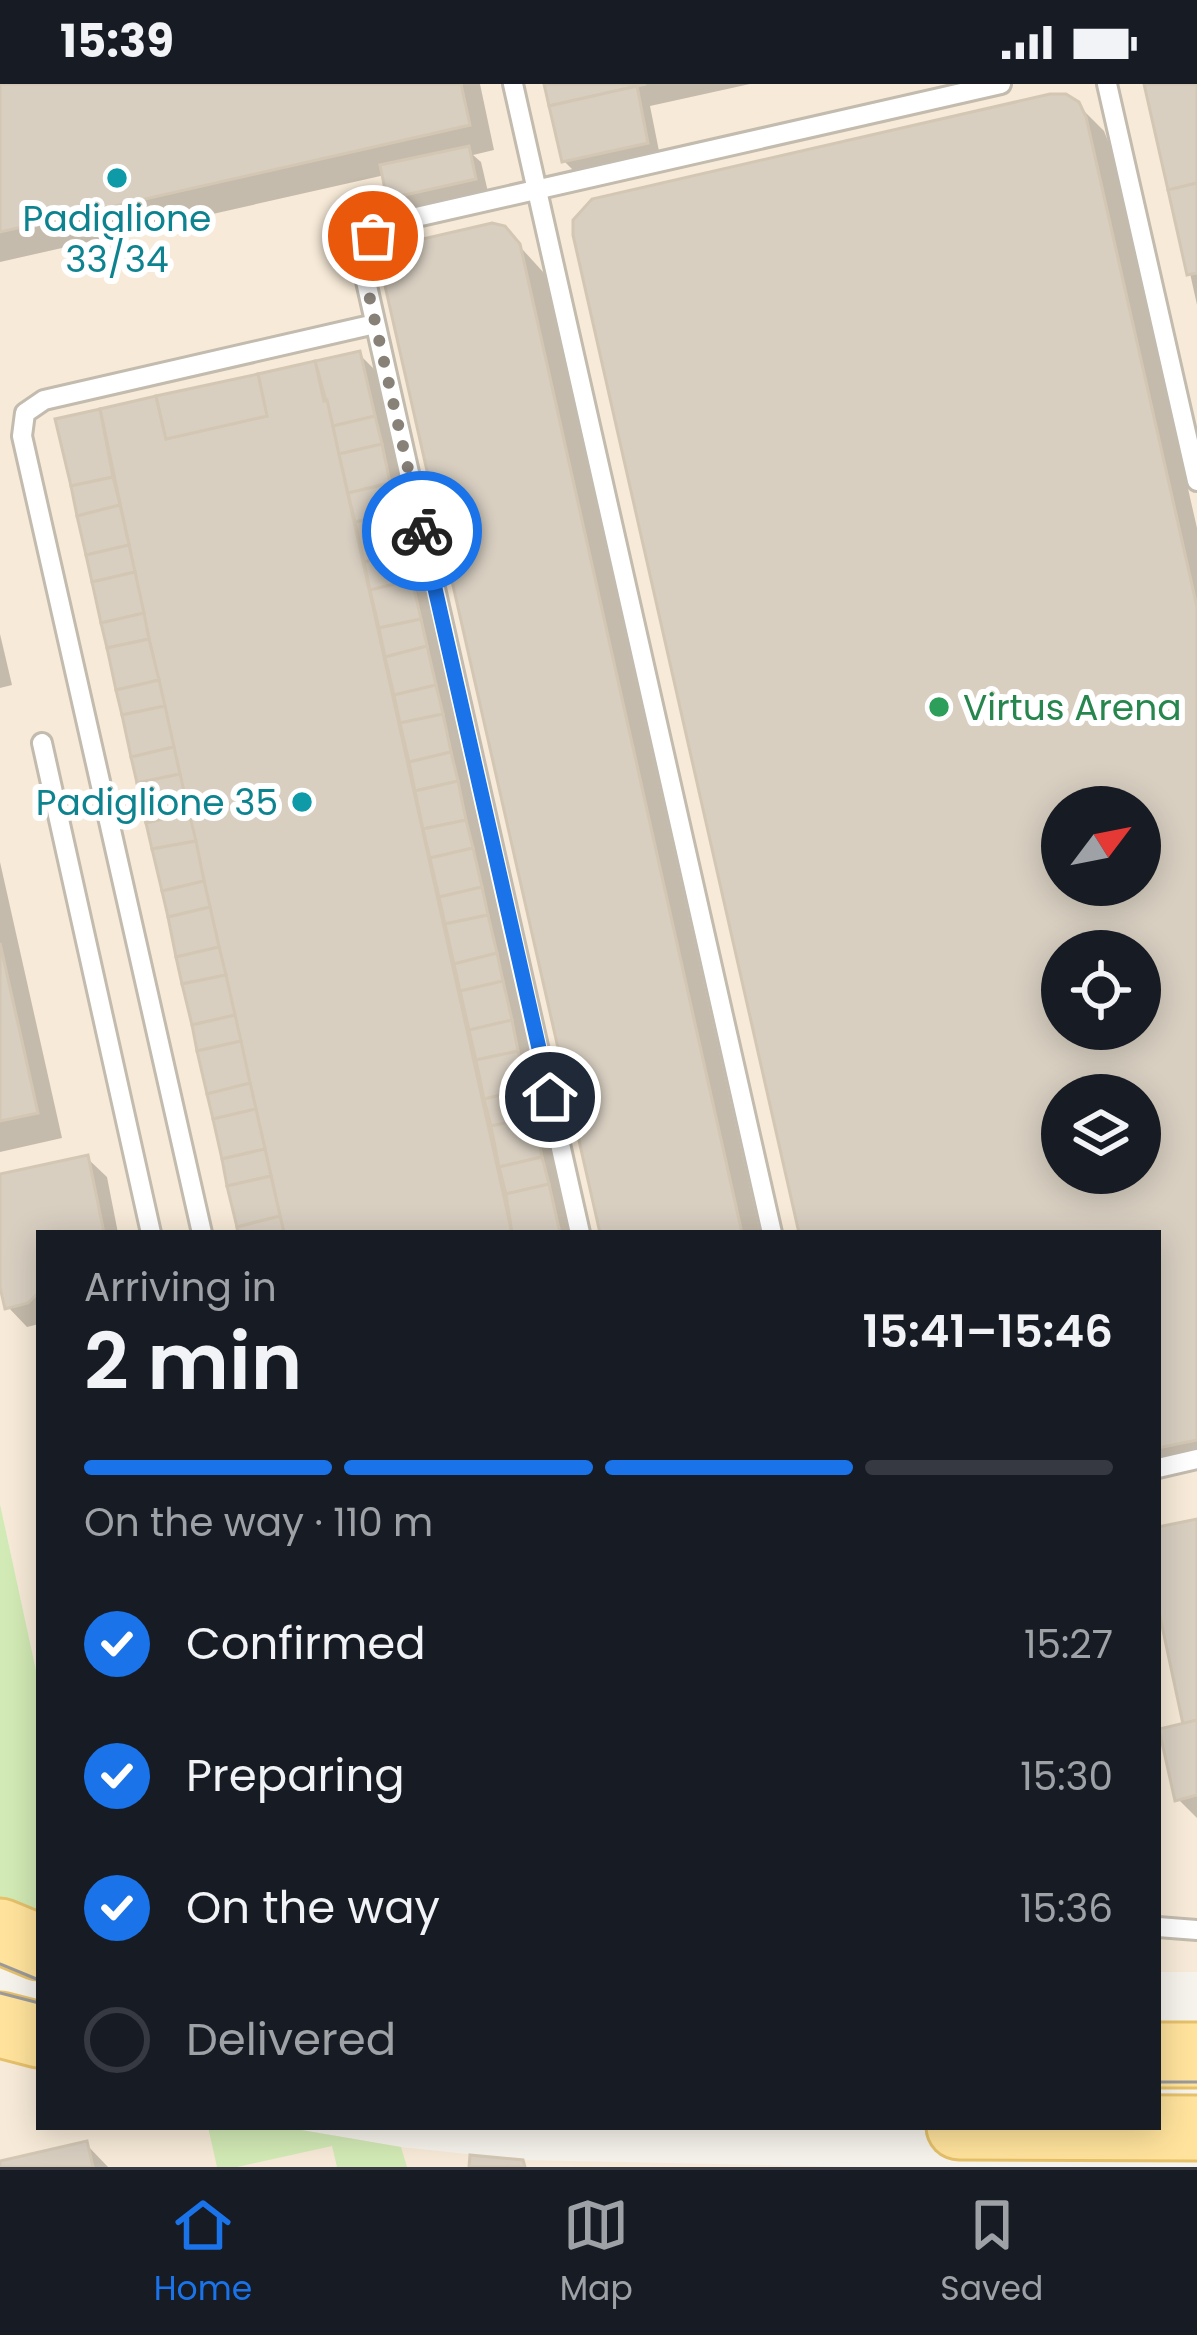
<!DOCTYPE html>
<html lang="en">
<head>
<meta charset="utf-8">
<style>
	body { margin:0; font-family:Poppins,sans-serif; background:#20242c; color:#f1f3f6; height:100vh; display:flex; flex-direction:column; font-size:45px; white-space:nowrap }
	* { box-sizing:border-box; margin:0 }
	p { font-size:39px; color:#9ea1a6 }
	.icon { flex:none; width:66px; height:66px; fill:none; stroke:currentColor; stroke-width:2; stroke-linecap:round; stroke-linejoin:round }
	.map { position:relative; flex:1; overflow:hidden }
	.side { position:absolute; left:36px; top:1146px; width:1125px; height:900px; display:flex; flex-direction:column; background:#171b24; border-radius:0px; box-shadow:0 6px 30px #0003 }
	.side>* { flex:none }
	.needle { width:78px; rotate:58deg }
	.fabs { position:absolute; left:1041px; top:702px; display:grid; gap:24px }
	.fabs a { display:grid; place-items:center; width:120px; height:120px; border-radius:50%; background:#171b24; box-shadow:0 6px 30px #0003; font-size:60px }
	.pin { position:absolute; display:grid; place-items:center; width:102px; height:102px; color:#fff; margin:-51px; border:6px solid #fff; border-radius:50%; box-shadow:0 3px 12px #0007 }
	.courier { position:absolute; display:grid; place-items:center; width:120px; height:120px; margin:-60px; border:9px solid #1a73e8; border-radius:50%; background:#fff; color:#222; box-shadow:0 3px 15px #0007 }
	.overview em { font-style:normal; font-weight:600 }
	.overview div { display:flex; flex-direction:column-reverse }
	.overview { display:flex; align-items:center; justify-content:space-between; height:204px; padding:0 48px }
	h1 { font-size:78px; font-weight:600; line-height:90px }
	.bar { display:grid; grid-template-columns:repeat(4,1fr); gap:18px 12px; align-content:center; height:144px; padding:0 48px }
	.bar i { height:15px; border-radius:9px; background:#363941 }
	.bar .on { background:#1a73e8 }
	.bar p { grid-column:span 4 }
	ol { padding:0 48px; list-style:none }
	li { display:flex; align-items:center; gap:36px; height:132px }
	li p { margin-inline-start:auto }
	li .icon { padding:12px; border-radius:50%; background:#1a73e8; color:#fff; stroke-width:4 }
	li:last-child { color:#9ea1a6 }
	li i { width:66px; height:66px; border:6px solid #363941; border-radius:50% }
	.status { display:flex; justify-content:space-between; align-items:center; height:84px; padding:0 60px; background:#171b24; direction:ltr }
	.status svg { height:33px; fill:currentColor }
	.menu { display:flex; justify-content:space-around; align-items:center; height:168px; border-top:3px solid #363941; background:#171b24; font-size:33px; color:#9ea1a6 }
	.menu a { display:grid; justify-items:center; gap:6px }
	.menu .on { color:#1a73e8 }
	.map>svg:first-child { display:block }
</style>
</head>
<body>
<div class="status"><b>15:39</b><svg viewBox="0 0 49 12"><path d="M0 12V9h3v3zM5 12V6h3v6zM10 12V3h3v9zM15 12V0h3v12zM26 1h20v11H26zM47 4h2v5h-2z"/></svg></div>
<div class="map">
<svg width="1197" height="2083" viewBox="0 0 1197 2083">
	<rect width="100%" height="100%" fill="#f6f3ec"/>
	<g fill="#f7ead8" fill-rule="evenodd">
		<path d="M 0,0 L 1197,0 L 1197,1888 L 1158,1888 L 1158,1149 L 39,1149 L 39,1600 L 0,1420 ZM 1062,723 L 1140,723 L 1140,801 L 1062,801 ZM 1062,867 L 1140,867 L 1140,945 L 1062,945 ZM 1062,1011 L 1140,1011 L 1140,1089 L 1062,1089 Z"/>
		<path d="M 0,1970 L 39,1982 L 39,2043 L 284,2043 L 401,2063 L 523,2076 L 855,2083 L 0,2083 Z"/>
	</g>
	<g fill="#d2eab5">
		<path d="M 0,1420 L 39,1600 L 39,1831 L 0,1816 Z"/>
		<path d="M 208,2043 L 284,2043 L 401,2063 L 407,2083 L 337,2083 L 332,2062 L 237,2083 L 217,2083 Z"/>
	</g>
	<g fill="#0003" fill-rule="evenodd">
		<path d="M 0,0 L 480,0 L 494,66 L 473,71 L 481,78 L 488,108 L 402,127 L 389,114 L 385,91 L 0,178 Z"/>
		<path d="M 547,0 L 750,0 L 650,22 L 660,72 L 577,90 L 564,77 Z"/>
		<path d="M 1147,0 L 1197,0 L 1197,221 L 1171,103 Z"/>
		<path d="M 1077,20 L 1104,47 L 1110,62 L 1197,444 L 1197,1386 L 1158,1395 L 1158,1149 L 803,1149 ZM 1062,723 L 1140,723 L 1140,801 L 1062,801 ZM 1062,867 L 1140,867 L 1140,945 L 1062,945 ZM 1062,1011 L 1140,1011 L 1140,1089 L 1062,1089 Z"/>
		<path d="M 503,144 L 544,189 L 760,1149 L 603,1149 Z"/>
		<path d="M 359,270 L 379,290 L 573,1149 L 242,1149 L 59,337 Z"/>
		<path d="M 0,550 L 12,601 L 0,604 Z"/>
		<path d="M 0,778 L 62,1054 L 0,1068 Z"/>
		<path d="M 87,1074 L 107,1093 L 118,1149 L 39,1149 L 39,1240 L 27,1243 L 8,1223 L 0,1189 L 0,1093 Z"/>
		<path d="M 1197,1438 L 1197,1734 L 1178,1715 L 1187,1642 L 1158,1508 L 1158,1446 Z"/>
		<path d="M 86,2060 L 108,2083 L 0,2083 L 0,2080 Z"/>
	</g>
	<g fill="#d8cfc1" stroke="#d3c7b4" stroke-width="3" fill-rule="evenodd">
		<path d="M 0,0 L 461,0 L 470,41 L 0,148 Z"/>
		<path d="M 544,0 L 646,0 L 549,22 Z"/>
		<path d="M 1144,0 L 1197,0 L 1197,99 L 1168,106 Z"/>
		<path d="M 637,2 L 648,59 L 562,78 L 549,22 Z"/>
		<path d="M 1050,10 L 1066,10 L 1079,18 L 1086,33 L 1197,523 L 1197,1356 L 1158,1364 L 1158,1149 L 799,1149 L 573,151 L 573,136 L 592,115 ZM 1062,723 L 1140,723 L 1140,801 L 1062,801 ZM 1062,867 L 1140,867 L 1140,945 L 1062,945 ZM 1062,1011 L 1140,1011 L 1140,1089 L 1062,1089 Z"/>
		<path d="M 469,62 L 476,95 L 387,115 L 380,81 Z"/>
		<path d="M 1197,99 L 1197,189 L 1187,191 L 1168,106 Z"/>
		<path d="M 492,139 L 505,142 L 520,160 L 742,1149 L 600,1149 L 383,193 L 385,177 L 405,159 Z"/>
		<path d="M 360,267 L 375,332 L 333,342 L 315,277 Z"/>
		<path d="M 315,277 L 324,317 L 327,316 L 512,1149 L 284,1149 L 149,555 L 100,325 L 156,312 L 166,355 L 267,332 L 258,290 Z"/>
		<path d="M 258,290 L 267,332 L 166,355 L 156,312 Z"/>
		<path d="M 100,325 L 113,393 L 71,402 L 55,335 Z"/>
		<path d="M 375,332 L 382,360 L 339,370 L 333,342 Z"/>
		<path d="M 382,360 L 390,399 L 348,409 L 339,370 Z"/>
		<path d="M 113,393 L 120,421 L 77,432 L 71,402 Z"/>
		<path d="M 390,399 L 397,429 L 355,438 L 348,409 Z"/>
		<path d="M 120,421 L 129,461 L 86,471 L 77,432 Z"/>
		<path d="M 397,429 L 406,468 L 364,478 L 355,438 Z"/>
		<path d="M 129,461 L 135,488 L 92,498 L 86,471 Z"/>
		<path d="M 406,468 L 412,496 L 370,506 L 364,478 Z"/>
		<path d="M 135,488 L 144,529 L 101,539 L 92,498 Z"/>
		<path d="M 412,496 L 421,535 L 379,544 L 370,506 Z"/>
		<path d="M 144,529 L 149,555 L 107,564 L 101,539 Z"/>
		<path d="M 421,535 L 427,562 L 385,573 L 379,544 Z"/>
		<path d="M 149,555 L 159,596 L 116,606 L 107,564 Z"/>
		<path d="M 427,562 L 436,601 L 394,611 L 385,573 Z"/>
		<path d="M 159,596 L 165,622 L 122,631 L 116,606 Z"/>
		<path d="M 436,601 L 443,630 L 400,639 L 394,611 Z"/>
		<path d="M 165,622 L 174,663 L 131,673 L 122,631 Z"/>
		<path d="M 443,630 L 451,668 L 409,678 L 400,639 Z"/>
		<path d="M 174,663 L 180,690 L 137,699 L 131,673 Z"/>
		<path d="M 451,668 L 458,697 L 415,707 L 409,678 Z"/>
		<path d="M 180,690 L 189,729 L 146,739 L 137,699 Z"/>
		<path d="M 458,697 L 466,736 L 423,745 L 415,707 Z"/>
		<path d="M 189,729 L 196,757 L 152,765 L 146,739 Z"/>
		<path d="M 466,736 L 473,764 L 430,774 L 423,745 Z"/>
		<path d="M 196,757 L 204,797 L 162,807 L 152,765 Z"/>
		<path d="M 473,764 L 482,803 L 439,813 L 430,774 Z"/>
		<path d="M 204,797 L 210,823 L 168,833 L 162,807 Z"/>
		<path d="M 482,803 L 488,831 L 445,840 L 439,813 Z"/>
		<path d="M 210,823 L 219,863 L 176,873 L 168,833 Z"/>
		<path d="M 488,831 L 497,869 L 454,880 L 445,840 Z"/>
		<path d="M 0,859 L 38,1029 L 0,1037 Z"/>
		<path d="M 219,863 L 226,891 L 182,900 L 176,873 Z"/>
		<path d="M 497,869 L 503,897 L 460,907 L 454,880 Z"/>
		<path d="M 226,891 L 235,931 L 192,941 L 182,900 Z"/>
		<path d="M 503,897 L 512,936 L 469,946 L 460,907 Z"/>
		<path d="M 235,931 L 241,957 L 197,967 L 192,941 Z"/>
		<path d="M 512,936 L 518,967 L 476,976 L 469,946 Z"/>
		<path d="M 241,957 L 250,999 L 207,1010 L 197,967 Z"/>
		<path d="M 518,967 L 527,1005 L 484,1015 L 476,976 Z"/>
		<path d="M 250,999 L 256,1025 L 213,1035 L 207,1010 Z"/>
		<path d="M 527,1005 L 534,1033 L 491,1042 L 484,1015 Z"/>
		<path d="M 256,1025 L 265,1065 L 222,1075 L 213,1035 Z"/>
		<path d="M 534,1033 L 542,1073 L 499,1083 L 491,1042 Z"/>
		<path d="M 265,1065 L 271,1092 L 227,1102 L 222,1075 Z"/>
		<path d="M 88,1071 L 104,1149 L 39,1149 L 39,1208 L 28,1219 L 5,1225 L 0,1203 L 0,1090 Z"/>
		<path d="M 542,1073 L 549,1100 L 506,1110 L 499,1083 Z"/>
		<path d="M 271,1092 L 280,1132 L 237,1143 L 227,1102 Z"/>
		<path d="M 549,1100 L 560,1149 L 512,1149 L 506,1110 Z"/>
		<path d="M 280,1132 L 284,1149 L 238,1149 L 237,1143 Z"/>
		<path d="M 1197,1435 L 1197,1636 L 1183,1640 L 1158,1523 L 1158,1443 Z"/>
		<path d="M 1197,1636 L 1197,1711 L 1175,1717 L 1159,1645 Z"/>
		<path d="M 87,2057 L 93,2083 L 0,2083 L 0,2077 Z"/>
		<path d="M 470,2071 L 523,2076 L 525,2083 L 469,2083 Z"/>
	</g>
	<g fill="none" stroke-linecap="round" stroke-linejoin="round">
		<defs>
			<g id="lane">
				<path d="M 513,0 L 772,1149"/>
				<path d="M 1107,0 L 1197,397"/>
				<path d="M 42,659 L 151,1149"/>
				<path d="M 202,1149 L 22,352 L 25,329 L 44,316 L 375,240"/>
				<path d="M 580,1149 L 363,184 L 373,152 L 390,139 L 1001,0"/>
				<path d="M 1158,1384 L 1197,1375"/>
				<path d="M 1158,1843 L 1197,1846"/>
			</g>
			<g id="primary">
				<path d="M 0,1847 L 39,1863"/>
				<path d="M 0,1941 L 39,1951"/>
				<path d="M 1158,1971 L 1197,1971"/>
				<path d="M 959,2043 L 1197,2044"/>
			</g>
		</defs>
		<use href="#lane" stroke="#c2bbae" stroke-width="24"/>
		<use href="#primary" stroke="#e6c16a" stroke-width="69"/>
		<use href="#lane" stroke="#fff" stroke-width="18"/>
		<use href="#primary" stroke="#ffe39c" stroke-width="63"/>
		<g stroke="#9a9a9a" stroke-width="3">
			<path d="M 0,1880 L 39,1896"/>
			<path d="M 0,1909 L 39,1919"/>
			<path d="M 1158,1998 L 1197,1998"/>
		</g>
	</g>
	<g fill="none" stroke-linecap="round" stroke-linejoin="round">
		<path stroke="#878178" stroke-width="12" stroke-dasharray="0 21.6" d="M 373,152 L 363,184 L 422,447"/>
		<path stroke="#1a73e8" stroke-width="15" d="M 422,447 L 550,1013"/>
	</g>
	<g fill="#0f9aa8" stroke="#fff" stroke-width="4.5">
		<circle cx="117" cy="94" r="12"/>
		<circle cx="302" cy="718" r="12"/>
	</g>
	<circle fill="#2e9e5b" stroke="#fff" stroke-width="4.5" cx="939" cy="623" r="12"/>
	<g text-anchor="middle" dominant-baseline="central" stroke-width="12" stroke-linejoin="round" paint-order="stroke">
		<g font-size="36" fill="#0d838f" stroke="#fff">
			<text x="117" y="134">Padiglione<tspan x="117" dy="41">33/34</tspan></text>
			<text x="278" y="718" text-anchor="end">Padiglione 35</text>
		</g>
		<g font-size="36" fill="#27864d" stroke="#fff" text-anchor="start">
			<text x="963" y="623">Virtus Arena</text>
		</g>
	</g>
</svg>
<div class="fabs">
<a><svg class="needle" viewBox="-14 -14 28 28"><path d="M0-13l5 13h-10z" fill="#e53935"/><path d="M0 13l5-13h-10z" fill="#9ea1a6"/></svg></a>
<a><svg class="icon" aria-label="locate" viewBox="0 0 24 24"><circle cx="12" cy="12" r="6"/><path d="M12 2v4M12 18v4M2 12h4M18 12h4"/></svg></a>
<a><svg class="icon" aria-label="layers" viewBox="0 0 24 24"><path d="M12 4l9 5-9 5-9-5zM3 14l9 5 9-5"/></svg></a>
</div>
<div class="pin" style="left:373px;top:152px;background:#ea580c"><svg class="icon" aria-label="bag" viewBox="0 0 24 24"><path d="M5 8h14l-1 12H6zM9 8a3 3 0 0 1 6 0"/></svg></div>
<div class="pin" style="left:550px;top:1013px;background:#1f2937"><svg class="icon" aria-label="home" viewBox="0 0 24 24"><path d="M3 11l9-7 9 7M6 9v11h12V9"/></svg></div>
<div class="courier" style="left:422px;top:447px"><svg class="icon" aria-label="bike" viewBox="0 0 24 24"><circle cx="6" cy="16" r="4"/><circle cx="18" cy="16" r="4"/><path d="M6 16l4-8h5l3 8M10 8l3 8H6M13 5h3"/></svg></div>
<section class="side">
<div class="overview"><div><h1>2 min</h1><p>Arriving in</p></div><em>15:41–15:46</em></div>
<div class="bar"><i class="on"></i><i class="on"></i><i class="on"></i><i></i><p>On the way · 110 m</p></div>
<ol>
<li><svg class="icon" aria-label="check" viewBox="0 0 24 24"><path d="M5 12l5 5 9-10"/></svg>Confirmed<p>15:27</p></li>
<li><svg class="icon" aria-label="check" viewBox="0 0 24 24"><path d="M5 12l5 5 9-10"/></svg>Preparing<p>15:30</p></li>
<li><svg class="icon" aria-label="check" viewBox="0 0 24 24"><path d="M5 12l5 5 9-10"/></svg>On the way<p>15:36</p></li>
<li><i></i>Delivered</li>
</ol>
</section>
</div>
<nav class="menu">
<a class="on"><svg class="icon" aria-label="home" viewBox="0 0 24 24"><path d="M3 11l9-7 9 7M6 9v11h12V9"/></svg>Home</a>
<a><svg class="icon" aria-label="map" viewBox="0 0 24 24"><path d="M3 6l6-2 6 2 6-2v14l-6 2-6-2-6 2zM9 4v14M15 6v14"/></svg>Map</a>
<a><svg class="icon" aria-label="saved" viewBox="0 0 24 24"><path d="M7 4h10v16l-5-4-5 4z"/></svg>Saved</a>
</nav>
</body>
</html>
